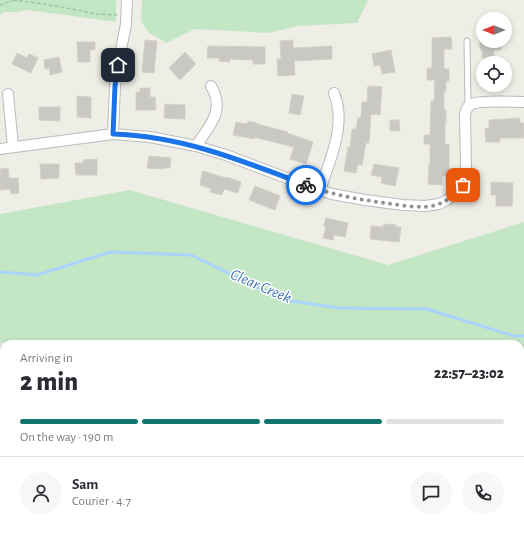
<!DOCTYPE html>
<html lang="en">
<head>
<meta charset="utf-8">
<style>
	body { margin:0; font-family:"Alegreya Sans",sans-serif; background:#f7f7f7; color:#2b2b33; height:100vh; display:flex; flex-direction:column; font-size:15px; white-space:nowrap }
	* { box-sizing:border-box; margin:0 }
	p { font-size:13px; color:#7c7c81 }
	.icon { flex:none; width:22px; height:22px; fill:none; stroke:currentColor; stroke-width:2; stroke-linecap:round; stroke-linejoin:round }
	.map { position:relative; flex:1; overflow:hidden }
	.details { position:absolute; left:0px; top:340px; width:524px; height:196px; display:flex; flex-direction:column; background:#fff; border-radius:12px 12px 0 0; box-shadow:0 2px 6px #0003 }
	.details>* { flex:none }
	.needle { width:26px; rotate:270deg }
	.tools { position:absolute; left:476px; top:12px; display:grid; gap:8px }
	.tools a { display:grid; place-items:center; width:36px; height:36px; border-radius:50%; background:#fff; box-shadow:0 2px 6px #0003; font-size:20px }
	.pin { position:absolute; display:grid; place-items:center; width:34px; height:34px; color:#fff; margin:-17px; border-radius:8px; box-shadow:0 2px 6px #0006 }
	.courier { position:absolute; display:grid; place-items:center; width:40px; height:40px; margin:-20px; border:3px solid #1a73e8; border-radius:50%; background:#fff; color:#222; box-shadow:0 1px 5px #0007 }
	.head em { font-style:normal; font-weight:800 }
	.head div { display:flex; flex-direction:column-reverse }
	.head { display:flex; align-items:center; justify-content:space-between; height:68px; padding:0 20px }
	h1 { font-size:26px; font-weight:800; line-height:30px }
	.bar { display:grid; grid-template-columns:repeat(4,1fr); gap:6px 4px; align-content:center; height:48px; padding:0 20px }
	.bar i { height:5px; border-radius:3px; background:#e1e1e2 }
	.bar .on { background:#0f766e }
	.bar p { grid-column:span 4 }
	.line { display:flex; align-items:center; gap:10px; padding:0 20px; border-top:1px solid #e1e1e2 }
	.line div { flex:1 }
	.round { display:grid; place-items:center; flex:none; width:42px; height:42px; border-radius:21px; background:#f7f7f7 }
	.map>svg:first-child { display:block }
</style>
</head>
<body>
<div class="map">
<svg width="524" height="536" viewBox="0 0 524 536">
	<rect width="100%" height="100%" fill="#efeee6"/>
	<g fill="#c3e6c5">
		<path d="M 0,0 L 116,0 L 116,22 L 28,10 L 18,12 L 4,12 L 0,15 Z"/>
		<path d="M 142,0 L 368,0 L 357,23 L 298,26 L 268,33 L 195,29 L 166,43 L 148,32 L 141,21 Z"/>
		<path d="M 130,190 L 388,265 L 524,222 L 524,388 L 520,388 L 520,344 L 259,344 L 259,343 L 0,343 L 0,214 Z"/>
	</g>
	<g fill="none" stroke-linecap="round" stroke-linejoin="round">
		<path stroke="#a9d4fc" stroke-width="3" d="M 0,272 L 37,275 L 110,252 L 191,255 L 284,300 L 339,308 L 427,309 L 514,336 L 524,336"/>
	</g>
	<g fill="#cac8c3" stroke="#d4d0c4">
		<path d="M 451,37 L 452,49 L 444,49 L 444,69 L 449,69 L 449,81 L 446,81 L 446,91 L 444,91 L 444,110 L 446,110 L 446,122 L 445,122 L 445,144 L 449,144 L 449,176 L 442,176 L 442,185 L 428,184 L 429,164 L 430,164 L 430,144 L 424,144 L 424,135 L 430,135 L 431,101 L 434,101 L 435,80 L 427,80 L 427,68 L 432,68 L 432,38 Z"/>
		<path d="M 145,40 L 157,41 L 154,73 L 142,72 Z"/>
		<path d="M 293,40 L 293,48 L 332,46 L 332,59 L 294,61 L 295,75 L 278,76 L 277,59 L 281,59 L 280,41 Z"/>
		<path d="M 480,41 L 501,41 L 501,50 L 494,50 L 494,58 L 482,58 L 482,49 L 480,49 Z"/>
		<path d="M 77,42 L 95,42 L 95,50 L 90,50 L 90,62 L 78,62 Z"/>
		<path d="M 208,46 L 265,47 L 265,64 L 253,64 L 253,60 L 230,59 L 230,62 L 219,61 L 219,58 L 207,58 Z"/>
		<path d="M 391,50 L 395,72 L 382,74 L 380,65 L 374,66 L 372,54 Z"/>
		<path d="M 185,52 L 196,64 L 180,80 L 169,68 Z"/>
		<path d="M 17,53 L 27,58 L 29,54 L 38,58 L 31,73 L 12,64 Z"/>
		<path d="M 59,57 L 62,72 L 50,75 L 49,68 L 45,69 L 44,60 Z"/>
		<path d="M 368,86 L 382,87 L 380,115 L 371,114 L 369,143 L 366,143 L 362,165 L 358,164 L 356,173 L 344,171 L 348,147 L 350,147 L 352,129 L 356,129 L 358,118 L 361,118 L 362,102 L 367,102 Z"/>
		<path d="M 140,88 L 150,88 L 150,97 L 155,97 L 156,110 L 136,110 L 136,92 L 140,92 Z"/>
		<path d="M 292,94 L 304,96 L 300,115 L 289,113 Z"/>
		<path d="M 77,96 L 91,97 L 91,118 L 77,117 Z"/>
		<path d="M 165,104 L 185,105 L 185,119 L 164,118 Z"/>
		<path d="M 39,107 L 60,107 L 60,121 L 39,120 Z"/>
		<path d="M 520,118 L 520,123 L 524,123 L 524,138 L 500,138 L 500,142 L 486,142 L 485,129 L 489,128 L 489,120 Z"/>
		<path d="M 390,120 L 399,120 L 400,131 L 390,131 Z"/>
		<path d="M 248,121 L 257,123 L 257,124 L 288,132 L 287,133 L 313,142 L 306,164 L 290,159 L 294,147 L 254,137 L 254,139 L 233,135 L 236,122 L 247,124 Z"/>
		<path d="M 149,156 L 171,158 L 170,168 L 162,168 L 162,169 L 147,168 Z"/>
		<path d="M 97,159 L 97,175 L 76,175 L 75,163 L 83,163 L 83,160 Z"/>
		<path d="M 40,164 L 59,164 L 59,178 L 41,179 Z"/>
		<path d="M 374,164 L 399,168 L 395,186 L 381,183 L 382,177 L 371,175 Z"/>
		<path d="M 8,168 L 9,178 L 18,178 L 19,193 L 11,194 L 10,189 L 0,190 L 0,169 Z"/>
		<path d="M 203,171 L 226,178 L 226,177 L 241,182 L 238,193 L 224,189 L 222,195 L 210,192 L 211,189 L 200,185 L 201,182 L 200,182 Z"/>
		<path d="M 491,182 L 513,183 L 512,206 L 496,206 L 496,195 L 491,195 Z"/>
		<path d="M 255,186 L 280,196 L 275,210 L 249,200 Z"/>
		<path d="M 326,218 L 348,223 L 345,237 L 334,235 L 333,240 L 323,238 L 326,227 L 324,226 Z"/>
		<path d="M 384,224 L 396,225 L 396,227 L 401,227 L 399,242 L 370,239 L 371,226 L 383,227 Z"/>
	</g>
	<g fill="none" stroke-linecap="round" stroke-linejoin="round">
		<defs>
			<path id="lane" d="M 467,41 L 468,106"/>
			<g id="street">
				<path d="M 8,94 L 13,147"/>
				<path d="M 113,134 L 115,86 L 118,65 L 126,24 L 127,0"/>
				<path d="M 196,146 C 209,126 226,111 211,86"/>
				<path d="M 0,149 L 113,134 L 150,137 L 196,146 L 226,155 L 310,187 L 332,194 L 365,200 L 403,205 L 425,206 L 439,204 L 447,200 L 458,191 L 464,181 L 466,168 L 465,114 C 466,110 467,106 472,104 C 481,100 512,102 524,102"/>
				<path d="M 320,190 C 330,160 347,124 334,93"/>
				<path d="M 497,532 L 497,536"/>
			</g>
		</defs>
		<use href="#lane" stroke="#b8bbbf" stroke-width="7"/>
		<use href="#street" stroke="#b8bbbf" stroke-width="12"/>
		<g stroke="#9dc6ab" stroke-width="1.5" stroke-dasharray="4 2" stroke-linecap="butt">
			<path d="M 13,0 L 45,4 L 97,14 L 117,15"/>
			<path d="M 0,5 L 14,0"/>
		</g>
		<use href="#lane" stroke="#fff" stroke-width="5"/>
		<use href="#street" stroke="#fff" stroke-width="10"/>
	</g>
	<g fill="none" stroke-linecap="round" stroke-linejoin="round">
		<path stroke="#909293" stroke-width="4" stroke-dasharray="0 7.2" d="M 306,185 C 332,195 358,199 384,203 C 402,205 422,210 439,204 C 449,200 457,193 463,185"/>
		<path stroke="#1a73e8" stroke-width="5" d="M 118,65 L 115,86 L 113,134 C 182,136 243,161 306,185"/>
	</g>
	<g text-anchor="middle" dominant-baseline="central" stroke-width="3" stroke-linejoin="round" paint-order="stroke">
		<g font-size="16" font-style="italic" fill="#4574ae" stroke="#fff">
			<text transform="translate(261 286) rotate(23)">Clear Creek</text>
		</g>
	</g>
</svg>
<div class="tools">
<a><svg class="needle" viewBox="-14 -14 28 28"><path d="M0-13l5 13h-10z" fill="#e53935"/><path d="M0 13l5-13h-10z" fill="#7c7c81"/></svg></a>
<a><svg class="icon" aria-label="locate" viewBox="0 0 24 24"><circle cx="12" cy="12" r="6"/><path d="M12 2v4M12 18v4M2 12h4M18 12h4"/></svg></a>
</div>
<div class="pin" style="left:463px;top:185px;background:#ea580c"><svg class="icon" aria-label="bag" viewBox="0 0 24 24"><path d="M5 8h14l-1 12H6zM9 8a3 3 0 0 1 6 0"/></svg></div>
<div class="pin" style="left:118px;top:65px;background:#1f2937"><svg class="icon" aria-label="home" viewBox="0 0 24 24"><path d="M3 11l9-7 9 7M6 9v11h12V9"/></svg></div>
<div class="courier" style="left:306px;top:185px"><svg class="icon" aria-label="bike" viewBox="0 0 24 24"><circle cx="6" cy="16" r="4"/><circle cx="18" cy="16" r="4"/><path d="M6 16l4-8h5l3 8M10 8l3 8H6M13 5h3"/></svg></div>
<section class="details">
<div class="head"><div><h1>2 min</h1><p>Arriving in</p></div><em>22:57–23:02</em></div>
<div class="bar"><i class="on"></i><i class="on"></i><i class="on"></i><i></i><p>On the way · 190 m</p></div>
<div class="line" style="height:72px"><a class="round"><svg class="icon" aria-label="person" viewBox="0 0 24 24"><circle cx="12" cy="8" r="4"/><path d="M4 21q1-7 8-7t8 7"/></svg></a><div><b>Sam</b><p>Courier · 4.7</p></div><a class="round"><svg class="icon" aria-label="chat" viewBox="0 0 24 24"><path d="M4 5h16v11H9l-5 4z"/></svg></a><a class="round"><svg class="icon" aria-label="phone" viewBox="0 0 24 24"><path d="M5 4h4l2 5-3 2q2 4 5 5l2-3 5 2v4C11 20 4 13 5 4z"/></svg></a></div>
</section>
</div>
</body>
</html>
